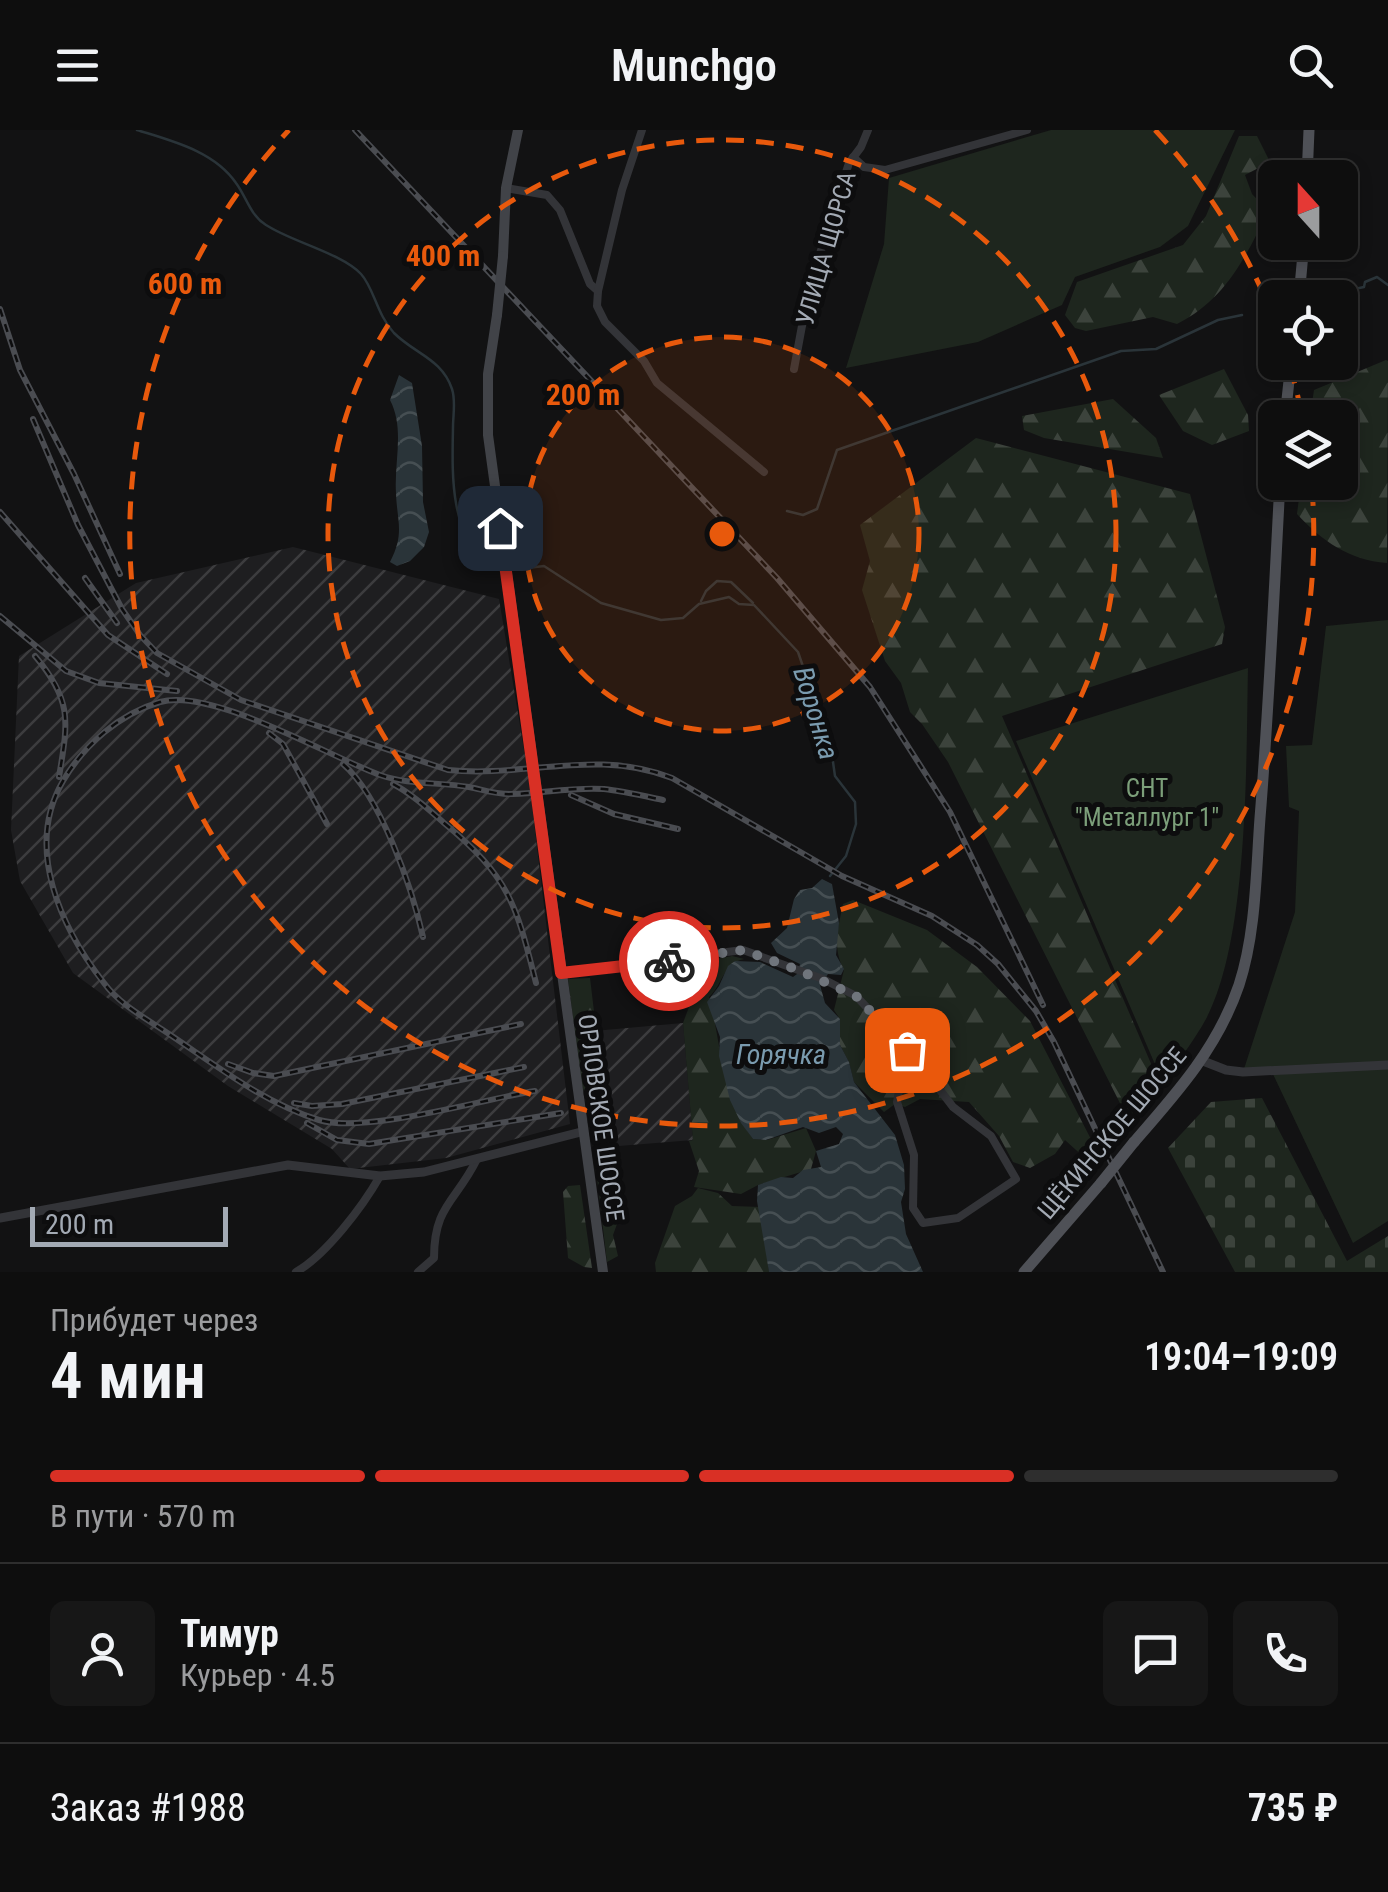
<!DOCTYPE html>
<html lang="ru">
<head>
<meta charset="utf-8">
<style>
	body { margin:0; font-family:"Roboto Condensed",sans-serif; background:#171717; color:#f1f3f6; height:100vh; display:flex; flex-direction:column; font-size:38px; white-space:nowrap }
	* { box-sizing:border-box; margin:0 }
	p { font-size:32px; color:#9b9c9e }
	.icon { flex:none; width:55px; height:55px; fill:none; stroke:currentColor; stroke-width:2; stroke-linecap:round; stroke-linejoin:round }
	.map { position:relative; height:1142px; overflow:hidden }
	.sheet { display:flex; flex-direction:column; background:#0e0e0e; flex:1 }
	.sheet>* { flex:none }
	.needle { width:65px; rotate:339deg }
	.buttons { position:absolute; left:1258px; top:30px; display:grid; gap:20px }
	.buttons a { display:grid; place-items:center; width:100px; height:100px; border-radius:15px; background:#0e0e0e; box-shadow:0 5px 15px #0003,0 0 0 2px #2e2e2e; font-size:50px }
	.scale { position:absolute; left:30px; bottom:25px; width:198px; box-sizing:border-box; padding-left:10px; border:5px solid #a3aab4; border-top:0; font-size:28px; line-height:35px; white-space:nowrap; color:#a3aab4; -webkit-text-stroke:8px #0d0d0e; paint-order:stroke }
	.pin { position:absolute; display:grid; place-items:center; width:85px; height:85px; color:#fff; margin:-42px; border-radius:20px; box-shadow:0 5px 15px #0006 }
	.courier { position:absolute; display:grid; place-items:center; width:100px; height:100px; margin:-50px; border:8px solid #d93025; border-radius:50%; background:#fff; color:#222; box-shadow:0 2px 12px #0007 }
	.head em { font-style:normal; font-weight:600 }
	.head div { display:flex; flex-direction:column-reverse }
	.head { display:flex; align-items:center; justify-content:space-between; height:170px; padding:0 50px }
	h1 { font-size:65px; font-weight:600; line-height:75px }
	.bar { display:grid; grid-template-columns:repeat(4,1fr); gap:15px 10px; align-content:center; height:120px; padding:0 50px }
	.bar i { height:12px; border-radius:8px; background:#2e2e2e }
	.bar .active { background:#d93025 }
	.bar p { grid-column:span 4 }
	.line { display:flex; align-items:center; gap:25px; padding:0 50px; border-top:2px solid #2e2e2e }
	.line div { flex:1 }
	.round { display:grid; place-items:center; flex:none; width:105px; height:105px; border-radius:15px; background:#171717 }
	header { display:flex; justify-content:space-between; align-items:center; height:130px; padding:0 50px; background:#0e0e0e; font-size:45px; font-weight:600 }
	.map>svg:first-child { display:block }
</style>
</head>
<body>
<header><svg class="icon" aria-label="menu" viewBox="0 0 24 24"><path d="M4 6h16M4 12h16M4 18h16"/></svg>Munchgo<svg class="icon" aria-label="search" viewBox="0 0 24 24"><circle cx="10" cy="10" r="6"/><path d="M15 15l6 6"/></svg></header>
<div class="map">
<svg width="1388" height="1142" viewBox="0 0 1388 1142">
	<defs>
		<pattern id="industrial-furrows" width="10" height="10" patternUnits="userSpaceOnUse" patternTransform="scale(2.5)"><rect width="10" height="10" fill="#1e1e20"/><path d="M-1 1l2-2M0 10L10 0M9 11l2-2" fill="none" stroke="#3c3c3e"/></pattern>
		<pattern id="forest-firs" width="22" height="20" patternUnits="userSpaceOnUse" patternTransform="scale(2.5)"><rect width="22" height="20" fill="#1e261e"/><path d="M5 1l3.5 6h-7zM16 11l3.5 6h-7z" fill="#3c433c"/></pattern>
		<pattern id="cemetery-stones" width="16" height="16" patternUnits="userSpaceOnUse" patternTransform="scale(2.5)"><rect width="16" height="16" fill="#1e261e"/><path d="M2 7V4a2 2 0 0 1 4 0v3zM10 15v-3a2 2 0 0 1 4 0v3z" fill="#3c433c"/></pattern>
		<pattern id="water-waves" width="16" height="10" patternUnits="userSpaceOnUse" patternTransform="scale(2.5)"><rect width="16" height="10" fill="#2a3439"/><path d="M0 5q4-4 8 0t8 0" fill="none" stroke="#464f53"/></pattern>
	</defs>
	<rect width="100%" height="100%" fill="#121213"/>
	<g fill="url(#industrial-furrows)">
		<path d="M 293,417 L 499,469 L 529,650 L 570,994 L 446,1028 L 350,1039 L 332,1019 L 228,956 L 73,843 L 20,751 L 11,700 L 19,526 L 136,453 Z"/>
		<path d="M 683,893 L 693,1010 L 606,1017 L 594,901 Z"/>
	</g>
	<g fill="url(#forest-firs)">
		<path d="M 1239,6 L 1257,6 L 1270,32 L 1245,45 L 1252,64 L 1268,81 C 1246,127 1225,170 1177,194 L 1153,187 L 1086,201 L 1075,198 L 1065,185 L 1077,152 L 1183,115 L 1206,86 Z"/>
		<path d="M 1386,230 L 1388,231 L 1387,433 C 1349,430 1322,411 1297,384 L 1301,353 L 1340,352 L 1340,288 L 1310,287 L 1314,260 Z"/>
		<path d="M 1224,239 L 1248,285 L 1249,301 L 1212,315 L 1183,301 L 1159,265 Z"/>
		<path d="M 1113,269 L 1156,308 L 1163,328 L 1044,308 L 1024,300 L 1022,286 Z"/>
		<path d="M 976,308 L 1190,364 L 1225,497 L 1222,514 L 1002,586 L 1161,957 L 1128,989 L 948,632 L 922,594 L 910,582 L 901,553 L 885,531 L 862,460 L 870,431 L 860,395 Z"/>
		<path d="M 853,770 L 927,800 L 977,837 L 1030,891 L 1095,1017 L 1086,1029 L 1065,1010 L 1055,1024 L 1030,1038 L 1013,1032 L 999,1006 L 969,972 L 920,969 L 905,977 L 895,974 L 884,982 L 854,952 L 849,932 L 840,915 L 840,889 L 834,880 L 844,840 C 832,817 838,799 843,774 Z"/>
		<path d="M 732,826 L 744,829 C 723,833 723,854 709,867 C 722,916 721,967 753,1009 L 767,1010 L 806,998 L 816,1021 L 811,1039 L 758,1055 L 741,1064 L 694,1057 L 699,1041 L 689,1011 L 693,1010 L 683,893 L 692,869 L 681,840 L 685,835 Z"/>
		<path d="M 590,848 L 602,949 L 610,977 L 589,974 L 582,956 L 568,849 Z"/>
		<path d="M 595,1030 L 604,1031 C 616,1049 606,1073 617,1094 L 613,1105 L 618,1126 L 607,1132 Z"/>
		<path d="M 580,1055 L 592,1138 L 584,1137 L 568,1128 L 563,1062 L 568,1056 Z"/>
		<path d="M 698,1058 L 718,1063 L 732,1076 L 760,1077 L 769,1142 L 656,1142 L 655,1133 L 675,1076 L 692,1066 Z"/>
	</g>
	<path fill="url(#cemetery-stones)" d="M 1262,968 L 1347,1131 L 1388,1106 L 1388,1142 L 1235,1142 L 1168,1018 L 1211,972 Z"/>
	<g fill="#1e261e">
		<path d="M 1051,0 L 1235,0 L 1188,96 L 1160,117 L 1075,147 L 1062,175 L 978,212 L 846,238 L 884,114 L 889,48 Z"/>
		<path d="M 1388,490 L 1388,1091 L 1353,1113 L 1272,942 L 1243,942 L 1295,782 L 1299,681 L 1289,677 L 1286,616 L 1312,615 L 1326,496 Z"/>
		<path d="M 1248,538 C 1246,630 1249,808 1206,889 C 1194,911 1177,932 1163,953 L 1016,611 Z"/>
	</g>
	<g fill="url(#water-waves)">
		<path d="M 399,245 L 412,253 L 422,316 L 423,372 L 429,402 L 424,417 L 410,431 L 397,436 L 390,432 C 405,403 397,392 396,363 C 394,331 405,299 390,270 Z"/>
		<path d="M 822,749 L 832,754 L 839,793 L 836,825 L 844,839 L 841,845 L 828,844 L 820,855 L 825,873 L 840,889 L 840,915 L 849,932 L 854,952 L 895,1005 L 904,1035 L 905,1059 L 901,1072 L 906,1104 L 923,1142 L 769,1142 L 757,1071 L 758,1055 L 781,1047 L 793,1048 L 803,1040 L 821,1037 L 816,1021 L 839,1014 L 843,1004 L 836,997 L 819,1003 L 803,997 L 766,1010 L 753,1009 L 741,993 L 730,970 L 719,926 L 720,907 L 707,872 L 719,856 L 728,836 L 735,831 L 760,832 L 793,847 L 797,844 L 800,834 L 777,823 L 771,813 L 787,798 L 794,769 L 800,760 L 812,758 Z"/>
	</g>
	<g fill="none" stroke-linecap="round" stroke-linejoin="round">
		<g stroke="#2a3439" stroke-width="2.5">
			<path d="M 137,0 C 172,11 214,21 236,53 C 247,68 250,85 266,95 C 292,112 341,123 361,144 C 374,158 377,185 394,203 C 415,224 442,229 452,259 C 456,271 453,285 453,297 C 452,349 450,399 488,439 L 503,440"/>
			<path d="M 1336,163 L 1364,157 L 1365,152 L 1377,147 L 1388,155"/>
			<path d="M 787,381 L 803,385 L 817,379 L 837,320 L 1121,221 L 1156,219 L 1218,190 L 1242,185"/>
			<path d="M 511,440 L 544,436 L 601,473 L 661,490 L 683,488 L 699,474 L 729,467 L 739,474 L 754,475 L 798,522 L 831,618 L 835,646 L 855,672 L 856,694 L 846,726 L 830,746"/>
			<path d="M 701,471 L 706,461 L 717,451 L 731,452 L 753,473"/>
		</g>
		<g stroke="#333438" stroke-width="8">
			<path d="M 853,27 L 864,37 L 885,40 L 1027,0"/>
			<path d="M 506,58 L 547,65 L 560,80 L 590,154 L 598,161 L 597,176 L 605,192 L 644,231 L 657,253 L 764,342"/>
			<path d="M 598,161 L 622,60 L 642,0"/>
			<path d="M 794,239 L 809,158 L 849,33 L 861,17 L 868,0"/>
			<path d="M 561,843 L 743,820 L 823,849 L 856,866 L 917,930 L 953,977 L 991,1006 L 1016,1049 L 958,1088 L 923,1093 L 913,1078 L 914,1025 L 897,972 L 907,919"/>
			<path d="M 296,1142 C 326,1125 363,1076 380,1046"/>
			<path d="M 418,1142 L 434,1128 C 434,1075 456,1072 477,1029"/>
		</g>
		<g stroke="#333438" stroke-width="9">
			<path d="M 1203,931 L 1226,940 L 1243,942 L 1388,935"/>
			<path d="M 0,1088 L 288,1035 L 380,1046 L 424,1042 L 581,1002"/>
		</g>
		<g stroke="#414348" stroke-width="10">
			<path d="M 503,126 L 506,58 L 518,0"/>
			<path d="M 497,185 L 488,244 L 488,305 L 603,1142"/>
		</g>
		<g stroke="#4f5157" stroke-width="11">
			<path d="M 1307,48 L 1309,0"/>
			<path d="M 1299,168 L 1304,112"/>
			<path d="M 1285,288 L 1291,232"/>
			<path d="M 1134,1012 C 1177,963 1218,917 1239,855 C 1256,803 1256,742 1260,688 C 1269,576 1274,464 1280,352"/>
			<path d="M 1024,1142 L 1101,1053"/>
		</g>
		<defs>
			<g id="rail">
				<path d="M 355,0 L 777,448 L 870,557 L 950,682 L 1043,875"/>
				<path d="M 0,179 L 20,240 L 74,344 L 120,444"/>
				<path d="M 33,289 L 78,395 L 122,479 L 140,505 L 157,523 L 241,570 L 448,640 C 526,648 596,618 672,648 L 842,746 L 932,786 L 977,815 L 998,834 L 1036,881 L 1054,912 L 1163,1142"/>
				<path d="M 0,382 L 108,505 L 167,544"/>
				<path d="M 85,448 L 117,493"/>
				<path d="M 0,486 L 66,541 L 99,553 L 177,561"/>
				<path d="M 35,526 C 73,571 68,592 59,647"/>
				<path d="M 269,603 L 283,614 L 327,694"/>
				<path d="M 343,634 C 381,667 412,758 423,807"/>
				<path d="M 393,654 C 412,664 428,679 444,693 C 509,747 516,773 536,853"/>
				<path d="M 571,665 L 614,684 L 678,699"/>
				<path d="M 228,934 L 253,943 L 274,946 L 521,894"/>
				<path d="M 535,961 C 483,969 366,1004 319,990 C 264,973 217,936 169,904 C 147,889 120,875 104,853 C 61,798 24,718 63,651 C 84,615 119,584 160,572 C 211,557 328,626 380,645 C 409,655 438,652 469,657 C 484,660 497,665 513,664 C 543,663 573,657 604,659 C 623,661 644,666 663,670"/>
				<path d="M 294,973 L 312,976 L 342,974 L 524,937"/>
				<path d="M 307,993 L 337,1010 L 369,1014 L 561,983"/>
			</g>
		</defs>
		<use href="#rail" stroke="#4a4c51" stroke-width="6"/>
		<use href="#rail" stroke="#0d0d0e" stroke-width="2.5" stroke-dasharray="8" stroke-linecap="butt"/>
		<path stroke="#414348" stroke-width="10" d="M 497,185 L 503,126"/>
		<path stroke="#4f5157" stroke-width="11" d="M 1101,1053 L 1134,1012"/>
	</g>
	<g fill="none" stroke-linecap="round" stroke-linejoin="round">
		<path stroke="#70757c" stroke-width="10" stroke-dasharray="0 18" d="M 669,831 L 743,820 L 798,840 L 856,866 L 907,920"/>
		<path stroke="#d93025" stroke-width="12" d="M 500,398 L 561,843 L 669,831"/>
	</g>
	<circle cx="722" cy="404" r="197" fill="#e8590c" fill-opacity=".12"/>
	<g fill="none" stroke="#e8590c" stroke-width="5" stroke-dasharray="18 12">
		<circle cx="722" cy="404" r="197"/>
		<circle cx="722" cy="404" r="394"/>
		<path d="M1155 0A592 592 0 0 1 1275 192M1290 236A592 592 0 0 1 1302 286M1312 358A592 592 0 1 1 289 0"/>
	</g>
	<g text-anchor="middle" dominant-baseline="central" stroke-width="10" stroke-linejoin="round" paint-order="stroke">
		<g font-size="25" fill="#a3aab4" stroke="#0d0d0e">
			<text transform="translate(826 118) rotate(-74)">УЛИЦА ЩОРСА</text>
			<text transform="translate(601 988) rotate(82)">ОРЛОВСКОЕ ШОССЕ</text>
			<text transform="translate(1112 1003) rotate(-50)">ЩЁКИНСКОЕ ШОССЕ</text>
		</g>
		<g font-size="25" fill="#7c9f7a" stroke="#0d0d0e">
			<text x="1147" y="658">СНТ<tspan x="1147" dy="29">"Металлург 1"</tspan></text>
		</g>
		<g font-size="28" font-style="italic" fill="#7a9baf" stroke="#0d0d0e">
			<text transform="translate(816 583) rotate(73)">Воронка</text>
			<text x="781" y="924">Горячка</text>
		</g>
	</g>
	<circle cx="722" cy="404" r="15" fill="#e8590c" stroke="#0d0d0e" stroke-width="5"/>
	<g font-size="30" text-anchor="middle" font-weight="bold" fill="#e8590c" stroke="#0d0d0e" stroke-width="10" stroke-linejoin="round" paint-order="stroke">
		<text x="443" y="136">400 m</text>
		<text x="185" y="164">600 m</text>
		<text x="583" y="275">200 m</text>
	</g>
</svg>
<div class="buttons">
<a><svg class="needle" viewBox="-14 -14 28 28"><path d="M0-13l5 13h-10z" fill="#e53935"/><path d="M0 13l5-13h-10z" fill="#9b9c9e"/></svg></a>
<a><svg class="icon" aria-label="locate" viewBox="0 0 24 24"><circle cx="12" cy="12" r="6"/><path d="M12 2v4M12 18v4M2 12h4M18 12h4"/></svg></a>
<a><svg class="icon" aria-label="layers" viewBox="0 0 24 24"><path d="M12 4l9 5-9 5-9-5zM3 14l9 5 9-5"/></svg></a>
</div>
<div class="scale">200 m</div>
<div class="pin" style="left:907px;top:920px;background:#ea580c"><svg class="icon" aria-label="bag" viewBox="0 0 24 24"><path d="M5 8h14l-1 12H6zM9 8a3 3 0 0 1 6 0"/></svg></div>
<div class="pin" style="left:500px;top:398px;background:#1f2937"><svg class="icon" aria-label="home" viewBox="0 0 24 24"><path d="M3 11l9-7 9 7M6 9v11h12V9"/></svg></div>
<div class="courier" style="left:669px;top:831px"><svg class="icon" aria-label="bike" viewBox="0 0 24 24"><circle cx="6" cy="16" r="4"/><circle cx="18" cy="16" r="4"/><path d="M6 16l4-8h5l3 8M10 8l3 8H6M13 5h3"/></svg></div>
</div>
<section class="sheet">
<div class="head"><div><h1>4 мин</h1><p>Прибудет через</p></div><em>19:04–19:09</em></div>
<div class="bar"><i class="active"></i><i class="active"></i><i class="active"></i><i></i><p>В пути · 570 m</p></div>
<div class="line" style="height:180px"><a class="round"><svg class="icon" aria-label="person" viewBox="0 0 24 24"><circle cx="12" cy="8" r="4"/><path d="M4 21q1-7 8-7t8 7"/></svg></a><div><b>Тимур</b><p>Курьер · 4.5</p></div><a class="round"><svg class="icon" aria-label="chat" viewBox="0 0 24 24"><path d="M4 5h16v11H9l-5 4z"/></svg></a><a class="round"><svg class="icon" aria-label="phone" viewBox="0 0 24 24"><path d="M5 4h4l2 5-3 2q2 4 5 5l2-3 5 2v4C11 20 4 13 5 4z"/></svg></a></div>
<div class="line" style="height:130px"><div>Заказ #1988</div><b>735 ₽</b></div>
</section>
</body>
</html>
